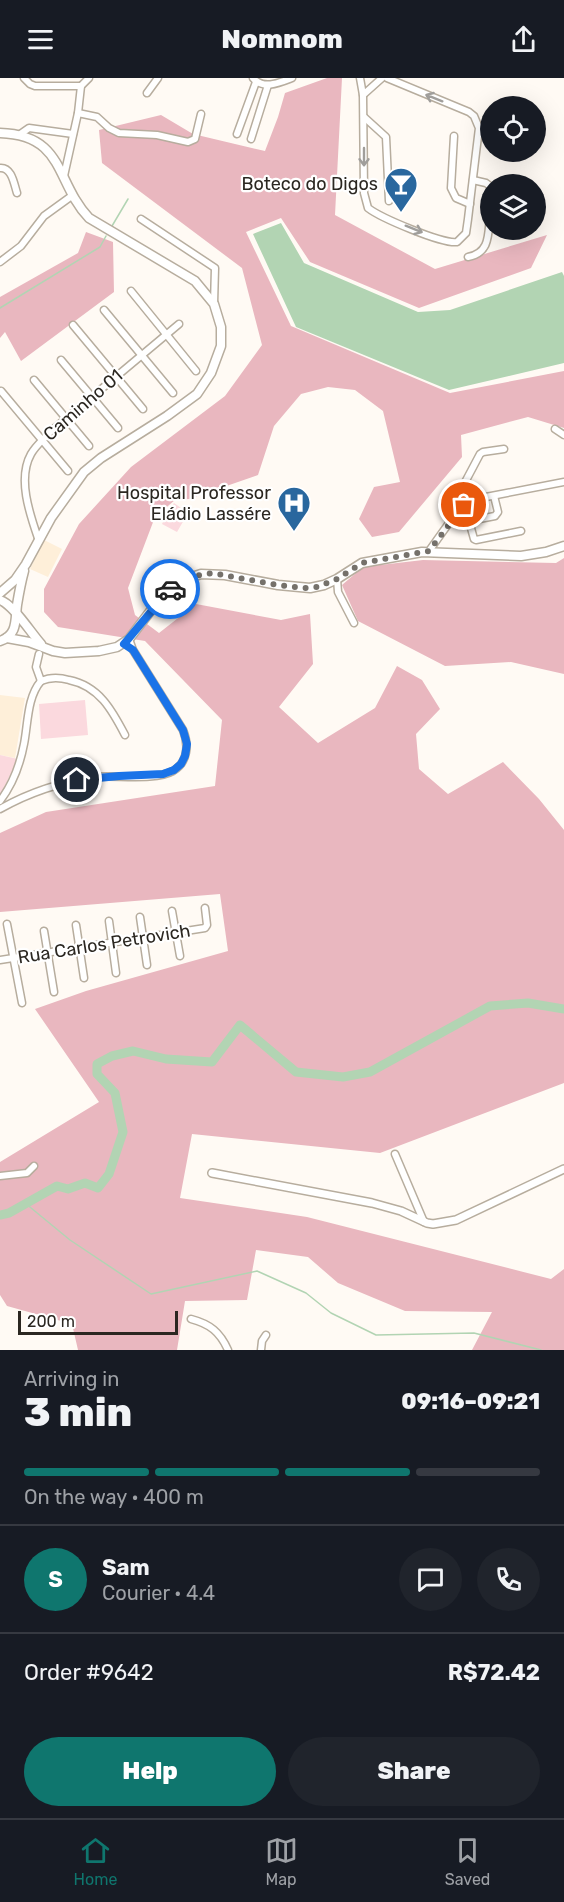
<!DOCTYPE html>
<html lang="en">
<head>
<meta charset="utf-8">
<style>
	body { margin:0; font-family:Rubik,sans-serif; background:#20242c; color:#f1f3f6; height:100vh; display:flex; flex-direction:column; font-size:22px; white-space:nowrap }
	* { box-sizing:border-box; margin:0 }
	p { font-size:20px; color:#9ea1a6 }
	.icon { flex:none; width:33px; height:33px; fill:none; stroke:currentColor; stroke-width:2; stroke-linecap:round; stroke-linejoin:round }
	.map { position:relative; height:1272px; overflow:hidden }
	.sheet { display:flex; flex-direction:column; background:#171b24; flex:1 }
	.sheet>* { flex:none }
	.controls { position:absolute; left:480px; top:18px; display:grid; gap:12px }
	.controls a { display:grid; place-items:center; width:66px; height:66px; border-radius:50%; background:#171b24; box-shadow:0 6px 24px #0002; font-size:30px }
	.scale { position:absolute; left:18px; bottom:15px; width:160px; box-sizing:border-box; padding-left:6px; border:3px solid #2b2721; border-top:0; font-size:16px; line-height:21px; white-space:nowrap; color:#2b2721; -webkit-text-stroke:4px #fff; paint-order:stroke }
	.pin { position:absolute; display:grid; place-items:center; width:51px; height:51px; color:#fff; margin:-26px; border:3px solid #fff; border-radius:50%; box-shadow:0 2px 6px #0007 }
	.courier { position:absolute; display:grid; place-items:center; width:60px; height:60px; margin:-30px; border:4px solid #1a73e8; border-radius:50%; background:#fff; color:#222; box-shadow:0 2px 8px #0007 }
	.head em { font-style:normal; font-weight:800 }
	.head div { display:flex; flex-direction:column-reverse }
	.head { display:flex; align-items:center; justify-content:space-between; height:102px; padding:0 24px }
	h1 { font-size:39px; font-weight:800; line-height:45px }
	.bar { display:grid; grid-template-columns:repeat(4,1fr); gap:9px 6px; align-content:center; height:72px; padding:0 24px }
	.bar i { height:8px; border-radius:4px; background:#363941 }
	.bar .selected { background:#0f766e }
	.bar p { grid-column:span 4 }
	.line { display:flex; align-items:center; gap:15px; padding:0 24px; border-top:2px solid #363941 }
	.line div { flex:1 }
	.round { display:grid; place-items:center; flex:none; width:63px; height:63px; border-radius:32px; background:#20242c }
	.button { display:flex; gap:12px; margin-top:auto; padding:12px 24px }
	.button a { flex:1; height:69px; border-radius:36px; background:#0f766e; color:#fff; font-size:24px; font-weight:800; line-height:69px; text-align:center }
	.button a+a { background:#20242c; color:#f1f3f6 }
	header { display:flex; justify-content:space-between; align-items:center; height:78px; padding:0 24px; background:#171b24; font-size:27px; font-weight:800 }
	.menu { display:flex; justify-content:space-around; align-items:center; height:84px; border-top:2px solid #363941; background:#171b24; font-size:16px; color:#9ea1a6 }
	.menu a { display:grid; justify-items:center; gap:3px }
	.menu .selected { color:#0f766e }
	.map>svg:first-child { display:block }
</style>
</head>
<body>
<header><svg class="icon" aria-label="menu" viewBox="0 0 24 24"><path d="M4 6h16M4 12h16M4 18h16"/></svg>Nomnom<svg class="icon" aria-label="share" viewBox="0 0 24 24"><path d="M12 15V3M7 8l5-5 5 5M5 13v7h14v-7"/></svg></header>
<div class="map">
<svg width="564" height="1272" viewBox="0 0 564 1272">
	<rect width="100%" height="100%" fill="#fffaf4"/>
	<g fill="#feefd9">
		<path d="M 44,462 L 62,471 L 48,499 L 30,491 Z"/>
		<path d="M 0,617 L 25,620 L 15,680 L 0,677 Z"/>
	</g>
	<g fill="#fbd9de">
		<path d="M 174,425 L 188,435 L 177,454 L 162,446 L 167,436 L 178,441 L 168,434 Z"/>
		<path d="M 85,622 L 88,657 L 41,661 L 39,626 Z"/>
		<path d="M 0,677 L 18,681 L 0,718 Z"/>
	</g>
	<g fill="#e9b7bf">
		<path d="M 327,0 L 342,0 L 335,137 L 435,191 L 547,157 L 531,190 L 419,230 L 310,184 L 281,140 L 246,154 L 291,248 L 450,315 L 564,293 L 564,350 L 528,339 L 461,357 L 462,379 L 399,454 L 372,459 L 359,441 L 374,409 L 400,404 L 383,333 L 355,312 L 328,309 L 301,316 L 274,348 L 258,397 L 189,421 L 175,422 L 155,439 L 128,510 L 135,537 L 159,555 L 196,526 L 281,542 L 310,536 L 313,586 L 279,629 L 318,665 L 375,630 L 397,588 L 422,602 L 440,631 L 416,656 L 419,691 L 448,716 L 503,684 L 539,721 L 564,752 L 564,1005 L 380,1075 L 192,1056 L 180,1120 L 307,1139 L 551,1201 L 564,1191 L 564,1272 L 472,1272 L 492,1234 L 405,1233 L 338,1205 L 308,1179 L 256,1172 L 247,1222 L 185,1223 L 177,1272 L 78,1272 L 72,1246 L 7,1228 L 0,1217 L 0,1084 L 99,1024 L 35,931 L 86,913 L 228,873 L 220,816 L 0,834 L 0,755 L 46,734 L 215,708 L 222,642 L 145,563 L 58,549 L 44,534 L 44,511 L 79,446 L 131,389 L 225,318 L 262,267 L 242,190 L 102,85 L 99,52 L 161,37 L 193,56 L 265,73 L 278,39 L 285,15 Z"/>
		<path d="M 86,154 L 113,164 L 114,214 L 21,283 L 5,254 L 0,260 L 0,219 L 78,175 Z"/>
		<path d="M 564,480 L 564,596 L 511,584 L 445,588 L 358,543 L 342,507 L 363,489 L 423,482 L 556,485 Z"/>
	</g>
	<path fill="#b2d4b3" d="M 281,145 L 304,185 L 418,234 L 450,232 L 562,194 L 564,198 L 564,285 L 449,312 L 296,249 L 253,156 Z"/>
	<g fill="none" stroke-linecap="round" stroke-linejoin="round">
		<g stroke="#b2d4b3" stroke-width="1.5">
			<path d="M 112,148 L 128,121"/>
			<path d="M 0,230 L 100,169 L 106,158"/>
			<path d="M 25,1125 L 70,1162 L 151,1216 L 257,1193 L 306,1215 L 331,1235 L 376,1257 L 474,1255 L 541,1272"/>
		</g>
		<path stroke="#b2d4b3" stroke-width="9" d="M 0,1137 L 9,1135 L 57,1108 L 68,1111 L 85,1105 L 98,1110 L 109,1096 L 123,1054 L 115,1015 L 97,996 L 97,986 L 112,978 L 133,973 L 166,981 L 212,984 L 240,947 L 296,994 L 343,999 L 370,994 L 490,928 L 528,925 L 564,931"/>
		<defs>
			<g id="minor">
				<path d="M 24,0 L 30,6 L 35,8 L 81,8"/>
				<path d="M 253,0 C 263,12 279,5 292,0"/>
				<path d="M 360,0 L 363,17 L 364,115 L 368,130 C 381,140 442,166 457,164 L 466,155 L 468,141 L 479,50 L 474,38 L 469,34 L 387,0"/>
				<path d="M 147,15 L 158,0"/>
				<path d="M 363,17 L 382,0"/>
				<path d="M 78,35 L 97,39 L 109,50 L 119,55 L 157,57 L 188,64 L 195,61 L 201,36"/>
				<path d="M 364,39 L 386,59 L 389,123"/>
				<path d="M 237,56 L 256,4"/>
				<path d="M 19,57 L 29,50 L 73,56"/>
				<path d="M 454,58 L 451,110 L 456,120 L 470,126"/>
				<path d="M 251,61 L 268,7"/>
				<path d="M 0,90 C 12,89 14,106 17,115"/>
				<path d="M 64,98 L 78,35 L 81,8 L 89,0"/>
				<path d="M 473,102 L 486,105 L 490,108"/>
				<path d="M 141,141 L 215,190 L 214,226"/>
				<path d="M 468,179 C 490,175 488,157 490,138"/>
				<path d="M 0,184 L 21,168 L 44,138 L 73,117"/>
				<path d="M 131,213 L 196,293"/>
				<path d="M 104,232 L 173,315"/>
				<path d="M 73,247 L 143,331"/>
				<path d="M 61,282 L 118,350"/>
				<path d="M 34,302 L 89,368"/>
				<path d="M 1,313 L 68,393"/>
				<path d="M 555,351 L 564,357"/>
				<path d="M 471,423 L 462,410 L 480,376 L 483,374 L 504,371"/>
				<path d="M 464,427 L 469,443 L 495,438 L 498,434 L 494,418"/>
				<path d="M 469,443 L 474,461 L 476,462 L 521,453"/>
				<path d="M 39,463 C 30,437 17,401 31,376 C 36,367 44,361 50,354 L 179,246"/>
				<path d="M 429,473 L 449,445 L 469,425 L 486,419 L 564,404"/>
				<path d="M 337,501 L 338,514 L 354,545"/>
				<path d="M 39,576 L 36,589 L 41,603"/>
				<path d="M 41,603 C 50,599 59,599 69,602 C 99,608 112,632 125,657"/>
				<path d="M 0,723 C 13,706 20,687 24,666 C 28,646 27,619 41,603"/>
				<path d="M 0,731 C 30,714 61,704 95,699 C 117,697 155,703 173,693 C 188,684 189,667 183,652 L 133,572 L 129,561"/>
				<path d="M 172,833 L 180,878"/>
				<path d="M 140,839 L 147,887"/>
				<path d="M 109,843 L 116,895"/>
				<path d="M 7,846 L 22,925"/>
				<path d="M 76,847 L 84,900"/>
				<path d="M 44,853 L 54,914"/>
				<path d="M 0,882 L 205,850 L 207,847 L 205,830"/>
				<path d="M 395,1076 L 424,1144"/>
				<path d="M 0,1098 L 27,1095 L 34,1088"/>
				<path d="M 191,1241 C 210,1246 220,1254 228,1272"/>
				<path d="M 261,1272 L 262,1263 L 266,1257"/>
			</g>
			<path id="tertiary" d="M 212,1095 L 372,1125 L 401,1133 L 427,1145 L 433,1146 L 456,1142 L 564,1091"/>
			<g id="secondary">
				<path d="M 0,55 C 65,57 55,104 89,140 L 195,203 L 214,226 L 221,249 L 221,268 L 211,295 L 197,316 L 167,338 L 101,380 L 84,394 L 51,440 L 26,486 L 15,502 L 0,515"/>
				<path d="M 0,522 C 13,526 31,555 41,566"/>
				<path d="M 7,560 L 29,564 L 53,573 L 65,575 L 99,573 L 117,569 L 129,561 L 165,514 L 186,501 L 201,496 L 225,497 L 278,507 L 310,510 L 324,507 L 337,501 L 362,485 L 422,474 L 521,478 L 546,474 L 564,468"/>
				<path d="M 0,563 C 18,557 15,542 17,527 C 19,515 21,504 24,493"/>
			</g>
		</defs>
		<use href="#minor" stroke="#b7ad9e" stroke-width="9"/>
		<use href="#tertiary" stroke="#b7ad9e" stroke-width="10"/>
		<use href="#secondary" stroke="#b7ad9e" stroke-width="11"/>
		<use href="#minor" stroke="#fff" stroke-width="6"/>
		<use href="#tertiary" stroke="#fff" stroke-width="7"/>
		<use href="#secondary" stroke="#fff" stroke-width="8"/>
	</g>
	<defs><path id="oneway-shaft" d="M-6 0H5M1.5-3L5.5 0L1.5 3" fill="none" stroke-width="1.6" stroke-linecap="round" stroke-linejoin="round" transform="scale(1.5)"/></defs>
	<g stroke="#a09e9b">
		<use href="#oneway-shaft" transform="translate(434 20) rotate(-158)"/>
		<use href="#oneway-shaft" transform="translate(364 79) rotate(90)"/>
		<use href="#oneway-shaft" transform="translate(414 151) rotate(22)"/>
	</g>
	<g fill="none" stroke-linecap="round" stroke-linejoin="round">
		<path stroke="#75716b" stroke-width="6" stroke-dasharray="0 10.8" d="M 170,511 L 194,498 L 212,495 L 278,507 L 304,510 L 317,509 L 337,501 L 362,485 L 429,473 L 464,427"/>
		<path stroke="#1a73e8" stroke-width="8" d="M 77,702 L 119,698 L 163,696 L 174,692 L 181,686 L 185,678 L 187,666 L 183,652 L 133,572 L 124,566 L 170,511"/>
	</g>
	<defs>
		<symbol id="bar-pin" viewBox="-11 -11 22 30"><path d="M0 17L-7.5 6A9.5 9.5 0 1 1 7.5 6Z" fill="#29679e" stroke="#fff"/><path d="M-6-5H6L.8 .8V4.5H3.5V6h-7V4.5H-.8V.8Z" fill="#fff"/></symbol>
		<symbol id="hospital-pin" viewBox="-11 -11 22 30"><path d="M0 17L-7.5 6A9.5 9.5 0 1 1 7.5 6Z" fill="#29679e" stroke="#fff"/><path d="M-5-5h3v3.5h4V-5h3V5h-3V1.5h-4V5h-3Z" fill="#fff"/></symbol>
	</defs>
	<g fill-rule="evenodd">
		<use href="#bar-pin" x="382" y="87" width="38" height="52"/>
		<use href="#hospital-pin" x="275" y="406" width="38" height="52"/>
	</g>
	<g text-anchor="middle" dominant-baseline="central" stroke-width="4.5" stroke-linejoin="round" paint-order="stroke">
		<g font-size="18" fill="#2b2721" stroke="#fff" text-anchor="end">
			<text x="378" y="106">Boteco do Digos</text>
			<text x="271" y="415">Hospital Professor<tspan x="271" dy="21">Eládio Lassére</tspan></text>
		</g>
		<g font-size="18" fill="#2b2721" stroke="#fff">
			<text transform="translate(83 327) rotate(-41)">Caminho 01</text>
			<text transform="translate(104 866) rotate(-9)">Rua Carlos Petrovich</text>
		</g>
	</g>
</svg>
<div class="controls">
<a><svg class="icon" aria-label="locate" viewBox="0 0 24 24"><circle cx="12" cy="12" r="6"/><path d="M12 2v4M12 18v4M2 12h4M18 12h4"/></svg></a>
<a><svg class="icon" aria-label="layers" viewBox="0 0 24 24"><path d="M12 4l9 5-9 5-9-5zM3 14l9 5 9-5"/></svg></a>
</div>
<div class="scale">200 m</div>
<div class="pin" style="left:464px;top:427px;background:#ea580c"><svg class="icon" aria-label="bag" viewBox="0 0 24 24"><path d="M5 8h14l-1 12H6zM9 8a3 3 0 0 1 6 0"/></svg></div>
<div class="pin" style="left:77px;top:702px;background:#1f2937"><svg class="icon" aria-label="home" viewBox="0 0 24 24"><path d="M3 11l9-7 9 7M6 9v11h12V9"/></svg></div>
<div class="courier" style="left:170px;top:511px"><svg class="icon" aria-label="car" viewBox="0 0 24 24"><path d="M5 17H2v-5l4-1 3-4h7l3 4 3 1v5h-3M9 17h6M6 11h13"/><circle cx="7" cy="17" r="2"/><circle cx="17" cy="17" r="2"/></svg></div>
</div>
<section class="sheet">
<div class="head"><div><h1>3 min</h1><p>Arriving in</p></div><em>09:16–09:21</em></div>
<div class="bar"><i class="selected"></i><i class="selected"></i><i class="selected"></i><i></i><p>On the way · 400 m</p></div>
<div class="line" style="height:108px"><b class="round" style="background:#0f766e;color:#fff">S</b><div><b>Sam</b><p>Courier · 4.4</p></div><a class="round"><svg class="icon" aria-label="chat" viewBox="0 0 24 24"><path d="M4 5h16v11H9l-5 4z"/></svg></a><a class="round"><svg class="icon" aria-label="phone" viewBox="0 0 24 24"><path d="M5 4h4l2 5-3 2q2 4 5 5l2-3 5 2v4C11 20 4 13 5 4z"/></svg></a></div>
<div class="line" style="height:78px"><div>Order #9642</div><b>R$72.42</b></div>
<div class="button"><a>Help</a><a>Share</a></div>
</section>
<nav class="menu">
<a class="selected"><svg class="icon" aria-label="home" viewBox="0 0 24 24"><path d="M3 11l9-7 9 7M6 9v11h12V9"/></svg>Home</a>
<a><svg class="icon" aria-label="map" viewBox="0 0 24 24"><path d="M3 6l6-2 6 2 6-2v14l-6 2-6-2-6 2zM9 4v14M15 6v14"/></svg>Map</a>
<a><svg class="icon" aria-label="saved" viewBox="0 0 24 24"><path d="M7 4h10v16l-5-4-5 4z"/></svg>Saved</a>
</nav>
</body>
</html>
